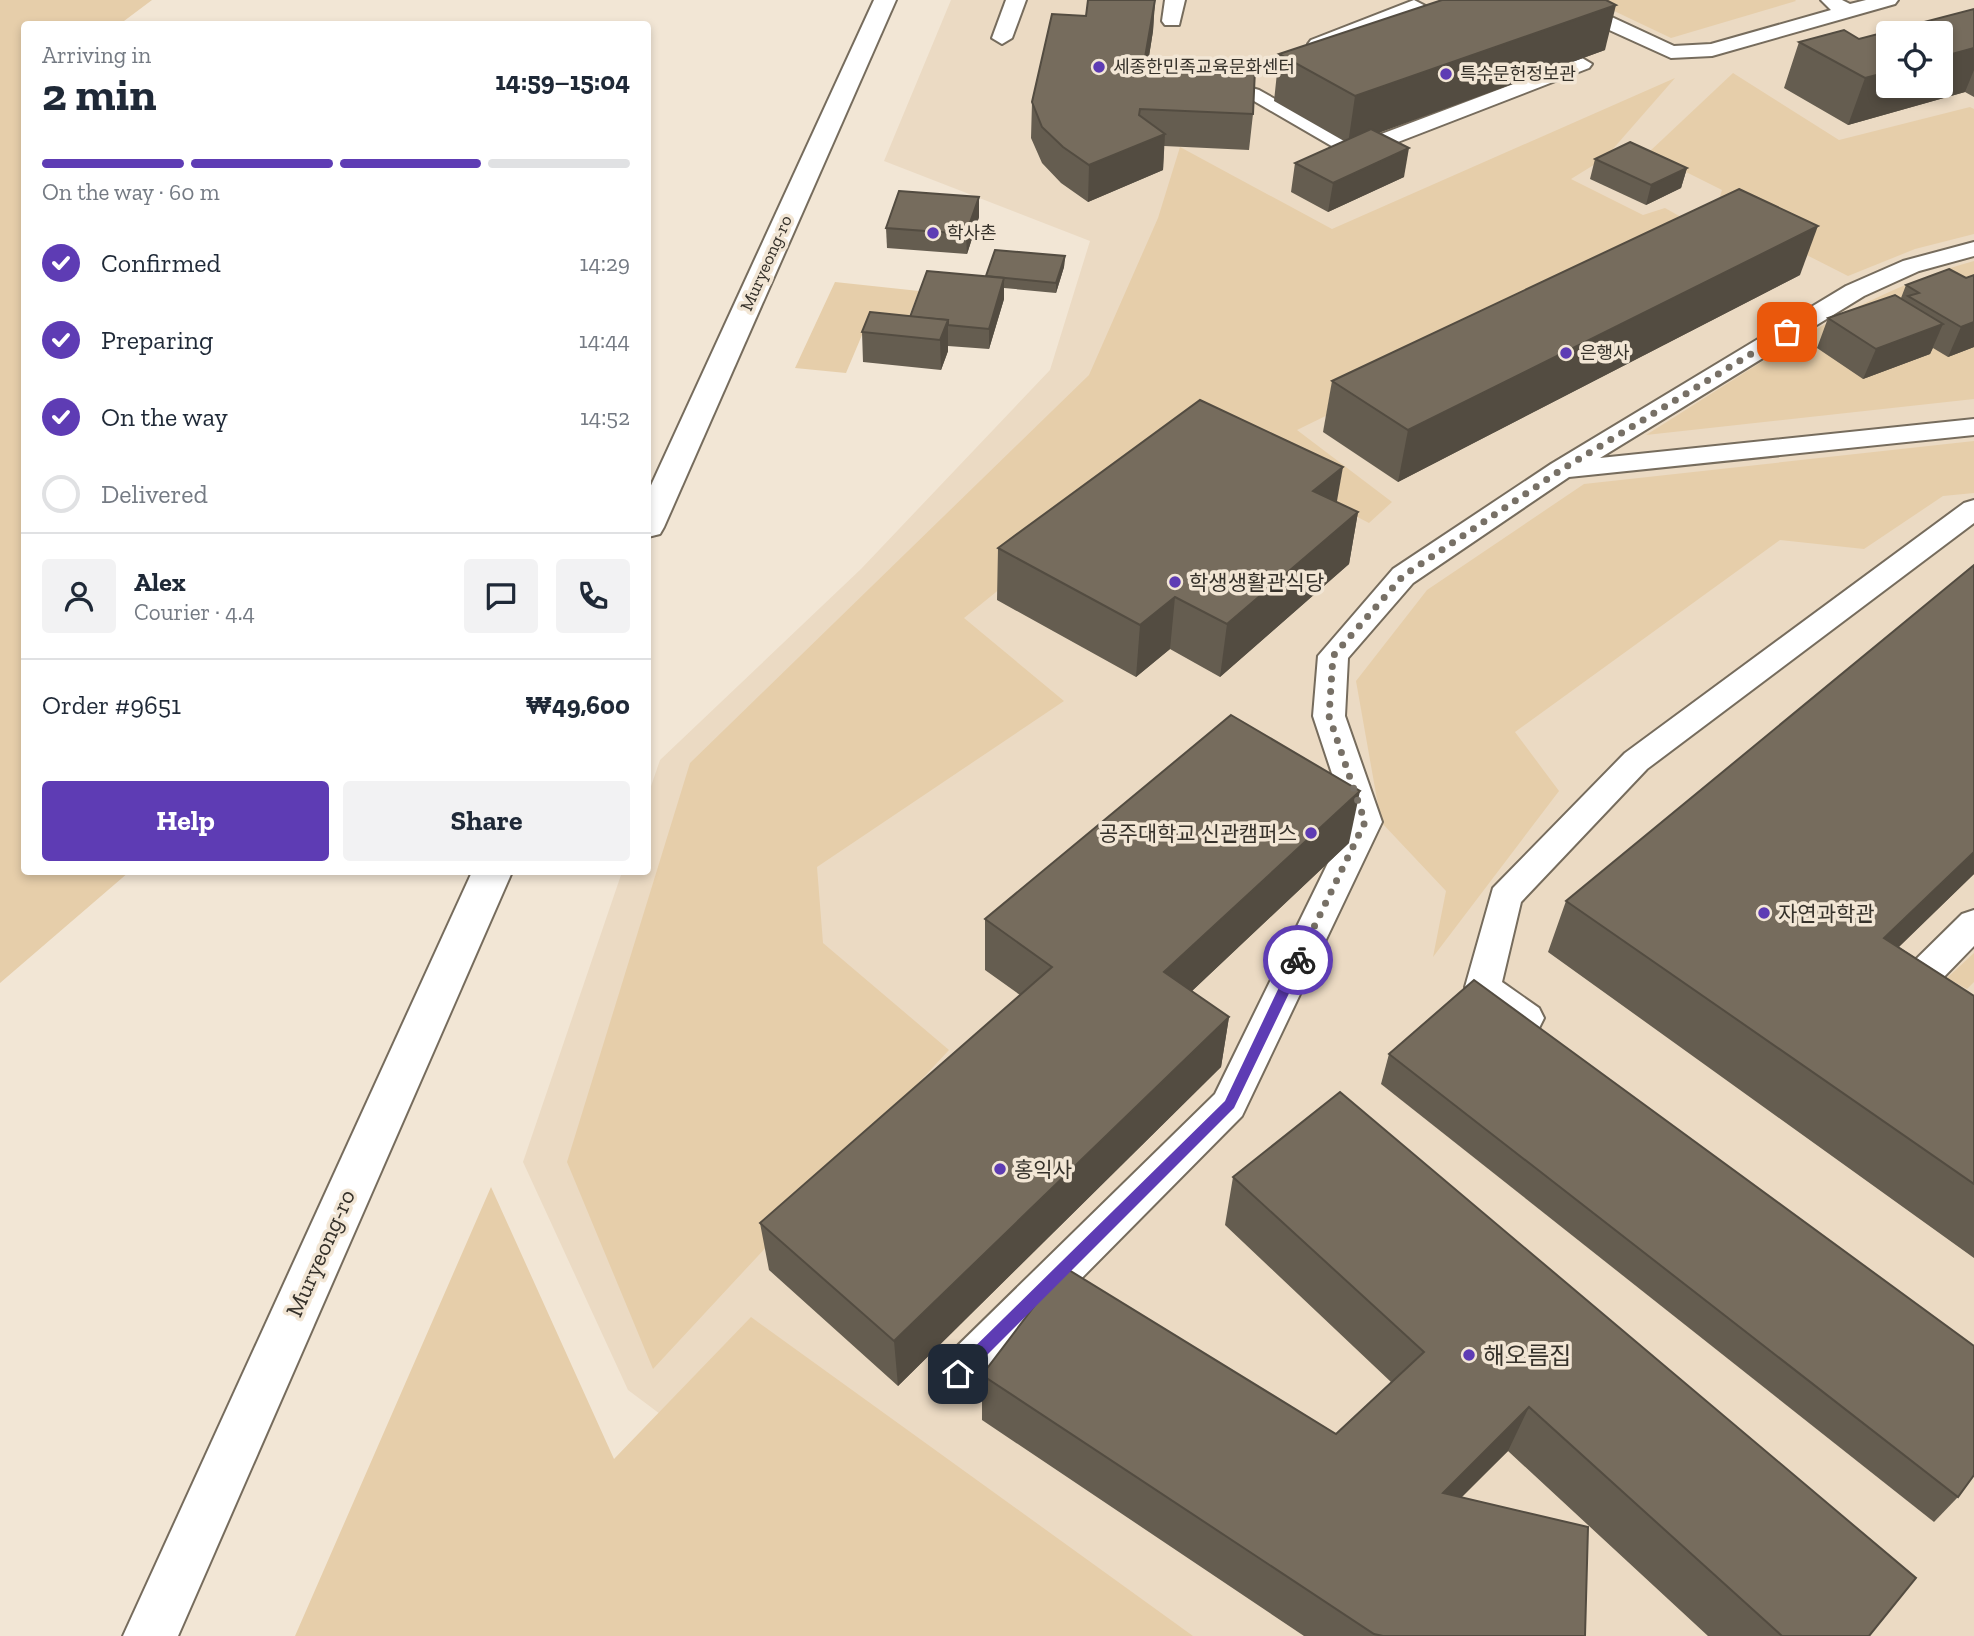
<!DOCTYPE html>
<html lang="en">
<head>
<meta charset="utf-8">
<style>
	body { margin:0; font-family:"Zilla Slab","Noto Sans KR",serif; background:#f2f2f3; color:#1f2937; height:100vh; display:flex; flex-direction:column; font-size:26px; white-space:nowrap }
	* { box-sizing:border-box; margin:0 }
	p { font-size:23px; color:#747a83 }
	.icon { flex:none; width:38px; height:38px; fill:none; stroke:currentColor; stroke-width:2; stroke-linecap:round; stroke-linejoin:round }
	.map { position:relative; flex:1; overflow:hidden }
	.details { position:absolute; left:21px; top:21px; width:630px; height:854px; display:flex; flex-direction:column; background:#fff; border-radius:7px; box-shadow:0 4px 10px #0003 }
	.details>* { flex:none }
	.controls { position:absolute; left:1876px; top:21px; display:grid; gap:14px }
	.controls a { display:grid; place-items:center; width:77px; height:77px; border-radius:7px; background:#fff; box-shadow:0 4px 10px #0003; font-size:35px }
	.pin { position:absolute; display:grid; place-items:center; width:60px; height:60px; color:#fff; margin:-30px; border-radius:14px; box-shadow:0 4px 10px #0006 }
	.courier { position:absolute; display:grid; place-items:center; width:70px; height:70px; margin:-35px; border:5px solid #5e3cb4; border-radius:50%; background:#fff; color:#222; box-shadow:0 2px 9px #0007 }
	.headline em { font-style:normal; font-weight:700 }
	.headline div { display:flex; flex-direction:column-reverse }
	.headline { display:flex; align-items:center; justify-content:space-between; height:119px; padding:0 21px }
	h1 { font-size:46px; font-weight:700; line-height:52px }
	.bar { display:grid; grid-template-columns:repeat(4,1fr); gap:10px 7px; align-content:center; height:84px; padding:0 21px }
	.bar i { height:9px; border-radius:5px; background:#e0e1e3 }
	.bar .selected { background:#5e3cb4 }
	.bar p { grid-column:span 4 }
	.line { display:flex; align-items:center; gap:18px; padding:0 21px; border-top:2px solid #e0e1e3 }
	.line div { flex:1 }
	.round { display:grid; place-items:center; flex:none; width:74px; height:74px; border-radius:7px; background:#f2f2f3 }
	ol { padding:0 21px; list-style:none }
	li { display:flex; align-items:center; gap:21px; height:77px }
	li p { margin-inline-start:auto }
	li .icon { padding:7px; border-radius:50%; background:#5e3cb4; color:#fff; stroke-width:4 }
	li:last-child { color:#747a83 }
	li i { width:38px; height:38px; border:4px solid #e0e1e3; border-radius:50% }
	.action { display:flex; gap:14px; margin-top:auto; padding:14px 21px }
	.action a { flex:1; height:80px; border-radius:7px; background:#5e3cb4; color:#fff; font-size:28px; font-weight:700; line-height:80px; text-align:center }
	.action a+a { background:#f2f2f3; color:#1f2937 }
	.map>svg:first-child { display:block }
</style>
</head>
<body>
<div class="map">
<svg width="1974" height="1636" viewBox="0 0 1974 1636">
	<rect width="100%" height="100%" fill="#f2e6d5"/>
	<path fill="#ebdac3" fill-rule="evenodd" d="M 951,0 L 1974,0 L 1974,1636 L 957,1636 L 628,1390 L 523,1162 L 622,872 L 648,872 L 648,795 L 660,760 L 861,569 L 1050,370 L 1090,241 L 884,161 ZM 1888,33 L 1941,33 L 1941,86 L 1888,86 Z"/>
	<g fill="#e6ceaa">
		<path d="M 0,0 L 152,0 L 120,24 L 24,24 L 24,872 L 129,872 L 0,983 Z"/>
		<path d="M 1591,0 L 1795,0 L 1796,1 L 1671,38 Z"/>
		<path d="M 1733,73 L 1839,140 L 1970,107 L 1974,109 L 1974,234 L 1915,249 L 1848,276 L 1716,209 L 1722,190 L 1648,153 Z"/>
		<path d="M 1675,78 L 1605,158 L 1571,179 L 1643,215 L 1665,208 L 1704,230 L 1297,430 L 1392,502 L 1369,523 L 1193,432 L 964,618 L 1064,701 L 817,867 L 823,943 L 949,1050 L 653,1369 L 567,1162 L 690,763 L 1089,375 L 1158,218 L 1180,147 L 1332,229 Z"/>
		<path d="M 1974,261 L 1974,399 L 1646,435 C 1751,370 1854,294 1974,261 Z"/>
		<path d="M 835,282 L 919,291 L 900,339 L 862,335 L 846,373 L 795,368 Z"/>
		<path d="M 1974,441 L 1974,493 L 1943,496 L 1864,549 L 1780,540 L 1515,732 L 1559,791 L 1433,957 L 1446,891 L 1381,822 L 1356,681 L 1427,590 L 1584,484 Z"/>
		<path d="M 1974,953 L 1974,982 L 1967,989 L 1947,978 Z"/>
		<path d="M 491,1187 L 614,1459 L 751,1317 L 1193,1636 L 295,1636 Z"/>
	</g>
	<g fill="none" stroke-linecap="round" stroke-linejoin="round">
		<defs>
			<g id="lane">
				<path d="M 1006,0 L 1026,0 L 1012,38 L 1002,44 L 992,38 Z"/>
				<path d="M 1165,0 L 1185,0 L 1179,25 L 1165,25 L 1162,21 Z"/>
				<path d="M 1414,0 L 1460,24 L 1450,30 L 1413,13 L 1325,48 L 1311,48 L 1308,44 L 1311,40 Z"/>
				<path d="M 1549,0 L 1575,0 L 1674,46 L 1711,44 L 1831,10 L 1821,0 L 1842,0 L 1850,4 L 1866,0 L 1898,0 L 1895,4 L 1712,56 L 1671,58 L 1552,4 Z"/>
				<path d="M 1582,58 L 1592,64 L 1589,68 L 1354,159 L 1242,94 L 1252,88 L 1259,90 L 1355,144 Z"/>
				<path d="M 1974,242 L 1974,256 L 1919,271 L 1864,296 L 1600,458 L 1974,419 L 1974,435 L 1569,477 L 1413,583 L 1348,658 L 1345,716 L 1382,822 L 1242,1116 L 973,1388 L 958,1394 L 943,1388 L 937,1374 L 943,1360 L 1215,1094 L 1348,822 L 1313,716 L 1318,656 L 1393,569 L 1551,464 L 1846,286 L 1903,261 Z"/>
				<path d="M 1974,500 L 1974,523 L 1647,769 L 1521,902 L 1502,982 L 1539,1008 L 1544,1018 L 1539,1028 C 1514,1037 1477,1009 1465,987 L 1493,888 L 1625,753 L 1964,503 Z"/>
				<path d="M 1974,910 L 1974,946 L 1938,983 L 1974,1007 L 1974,1041 L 1961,1037 L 1900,995 L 1895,985 L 1900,975 L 1962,914 Z"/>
			</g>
			<g id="secondary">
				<path d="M 874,0 L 896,0 L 664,527 L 660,534 L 648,537 L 648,492 Z"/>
				<path d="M 472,872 L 512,872 L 178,1636 L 123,1636 Z"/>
			</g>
		</defs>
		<use href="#lane" stroke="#766c5d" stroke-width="4"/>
		<use href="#secondary" stroke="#766c5d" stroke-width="4"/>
		<use href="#lane" fill="#fff" fill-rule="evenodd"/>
		<use href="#secondary" fill="#fff" fill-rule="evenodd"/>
	</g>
	<g fill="#655d50">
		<path d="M 1155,0 L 1153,31 L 1148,63 L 1253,114 L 1249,150 L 1164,146 L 1163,170 L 1088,202 L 1061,183 L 1042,163 L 1031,138 L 1032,102 L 1086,16 Z"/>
		<path d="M 1974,9 L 1974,97 L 1965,92 L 1848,125 L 1784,88 L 1799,42 L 1859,39 Z"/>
		<path d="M 1605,50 L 1378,133 L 1404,177 L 1328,212 L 1291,192 L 1295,163 L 1344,141 L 1274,101 L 1279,54 Z"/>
		<path d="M 1595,159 L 1687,168 L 1681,188 L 1646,205 L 1590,179 Z"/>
		<path d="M 979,217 L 967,254 L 887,248 L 886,228 Z"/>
		<path d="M 1065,256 L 1064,267 L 1056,293 L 1004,288 L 1004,299 L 989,349 L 948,346 L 948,351 L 941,370 L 863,362 L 862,332 L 910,317 L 986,276 Z"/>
		<path d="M 1949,269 L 1974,347 L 1948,357 L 1933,348 L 1930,354 L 1863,379 L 1817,348 L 1828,318 L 1901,298 L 1906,285 Z"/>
		<path d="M 1800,275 L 1398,482 L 1323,432 L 1332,381 Z"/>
		<path d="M 1337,502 L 1358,512 L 1349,564 L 1220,677 L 1170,649 L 1136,677 L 997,600 L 998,548 Z"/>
		<path d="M 1974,565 L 1974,874 L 1899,947 L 1974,996 L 1974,1258 L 1548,952 L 1566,901 Z"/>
		<path d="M 1349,843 L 1192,991 L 1229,1017 L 1221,1067 L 898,1386 L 769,1270 L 760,1223 L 1020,995 L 985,970 L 985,919 Z"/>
		<path d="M 1389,1054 L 1958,1497 L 1934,1522 L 1381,1084 Z"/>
		<path d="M 1233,1177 L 1869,1636 L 1708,1636 L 1508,1451 L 1461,1497 L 1585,1636 L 1304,1636 L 982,1420 L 982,1375 L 1336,1434 L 1391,1382 L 1225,1225 Z"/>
	</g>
	<g fill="#534c41">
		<path d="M 1155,0 L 1153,31 L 1142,99 L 1144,63 Z"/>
		<path d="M 1616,5 L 1605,50 L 1348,144 L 1355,96 Z"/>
		<path d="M 1974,48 L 1974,70 L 1965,92 L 1848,125 L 1865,78 L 1888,72 L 1888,86 L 1941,86 L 1941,57 Z"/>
		<path d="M 1165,134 L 1163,170 L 1088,202 L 1089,165 Z"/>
		<path d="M 1409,148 L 1404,177 L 1328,212 L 1333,183 Z"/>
		<path d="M 1687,168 L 1681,188 L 1646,205 L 1651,185 Z"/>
		<path d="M 979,197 L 979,217 L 967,254 L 966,234 Z"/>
		<path d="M 1818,226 L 1800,275 L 1398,482 L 1408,430 Z"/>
		<path d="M 1065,256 L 1064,267 L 1056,293 L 1056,283 Z"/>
		<path d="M 1004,278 L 1004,299 L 989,349 L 989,329 Z"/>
		<path d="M 948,320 L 948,351 L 941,370 L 940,340 Z"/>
		<path d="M 1974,322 L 1974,347 L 1948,357 L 1961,327 Z"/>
		<path d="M 1943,324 L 1930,354 L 1863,379 L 1876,349 Z"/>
		<path d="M 1343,467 L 1334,518 L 1313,491 Z"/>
		<path d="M 1358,512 L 1349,564 L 1220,677 L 1227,624 Z"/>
		<path d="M 1175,597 L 1170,649 L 1136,677 L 1140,625 Z"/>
		<path d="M 1360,791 L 1349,843 L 1158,1023 L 1164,972 Z"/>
		<path d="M 1974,852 L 1974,874 L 1855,989 L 1884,938 Z"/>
		<path d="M 1229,1017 L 1221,1067 L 898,1386 L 894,1341 Z"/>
		<path d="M 1529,1407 L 1508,1451 L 1424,1535 L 1443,1493 Z"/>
	</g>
	<g fill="#766c5d" stroke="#534c41" stroke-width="2">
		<path d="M 1088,0 L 1155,0 L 1144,63 L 1255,69 L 1253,114 L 1140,109 L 1139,115 L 1165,134 L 1089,165 L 1063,147 L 1042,127 L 1032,102 L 1052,14 L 1086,16 Z"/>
		<path d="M 1442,0 L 1606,0 L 1616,5 L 1355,96 L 1279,54 Z"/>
		<path d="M 1974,9 L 1974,48 L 1941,57 L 1941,33 L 1888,33 L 1888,72 L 1865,78 L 1799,42 L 1844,30 L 1859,39 Z"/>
		<path d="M 1371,129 L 1409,148 L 1333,183 L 1295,163 Z"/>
		<path d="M 1630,142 L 1687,168 L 1651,185 L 1595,159 Z"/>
		<path d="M 1739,189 L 1818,226 L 1408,430 L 1332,381 Z"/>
		<path d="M 899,191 L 979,197 L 966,234 L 886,228 Z"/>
		<path d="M 995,250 L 1065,256 L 1056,283 L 986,276 Z"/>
		<path d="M 1949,269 L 1966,278 L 1974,275 L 1974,322 L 1961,327 L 1908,296 L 1919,293 L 1906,285 Z"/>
		<path d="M 927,271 L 1004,278 L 989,329 L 948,325 L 948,320 L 910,317 Z"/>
		<path d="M 1895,295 L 1943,324 L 1876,349 L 1828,318 Z"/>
		<path d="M 870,312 L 948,320 L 940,340 L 862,332 Z"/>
		<path d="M 1200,400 L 1343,467 L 1313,491 L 1358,512 L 1227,624 L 1175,597 L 1140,625 L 998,548 Z"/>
		<path d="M 1974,565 L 1974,852 L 1884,938 L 1974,996 L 1974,1184 L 1566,901 Z"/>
		<path d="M 1231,715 L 1360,791 L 1164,972 L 1229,1017 L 894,1341 L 760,1223 L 1052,967 L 985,919 Z"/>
		<path d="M 1474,980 L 1974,1346 L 1974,1475 L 1958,1497 L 1389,1054 Z"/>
		<path d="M 1340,1092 L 1916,1578 L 1869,1636 L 1782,1636 L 1529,1407 L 1443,1493 L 1588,1527 L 1585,1636 L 1383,1636 L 1374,1634 L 982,1375 L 1064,1267 L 1336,1434 L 1424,1352 L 1233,1177 Z"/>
	</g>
	<path fill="#5e3cb4" d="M 1298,956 L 1305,960 L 1234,1108 L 963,1379 L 952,1379 L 952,1369 L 1225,1101 L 1292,960 Z"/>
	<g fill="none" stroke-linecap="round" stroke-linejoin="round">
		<path stroke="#777066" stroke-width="7" stroke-dasharray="0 12.6" d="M 1298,960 L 1365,822 L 1329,716 L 1333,656 L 1403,576 L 1561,470 L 1787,332"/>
	</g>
	<g fill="#5e3cb4" stroke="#f2e6d5" stroke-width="2.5">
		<circle cx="1099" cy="67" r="7"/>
		<circle cx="1446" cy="74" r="7"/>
		<circle cx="933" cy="233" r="7"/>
		<circle cx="1566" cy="353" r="7"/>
		<circle cx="1175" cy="582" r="7"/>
		<circle cx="1311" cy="833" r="7"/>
		<circle cx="1764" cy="913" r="7"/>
		<circle cx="1000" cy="1169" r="7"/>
		<circle cx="1469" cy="1355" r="7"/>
	</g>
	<g text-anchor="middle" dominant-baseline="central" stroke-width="7" stroke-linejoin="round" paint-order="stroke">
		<g font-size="18" fill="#35312a" stroke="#f2e6d5" text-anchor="start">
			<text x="1113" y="67">세종한민족교육문화센터</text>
			<text x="1460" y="74">특수문헌정보관</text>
			<text x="947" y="233">학사촌</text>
			<text x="1580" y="353">은행사</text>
		</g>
		<g font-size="18" fill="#35312a" stroke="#f2e6d5">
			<text transform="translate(766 263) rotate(-66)">Muryeong-ro</text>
		</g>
		<g font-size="21" fill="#35312a" stroke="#f2e6d5" text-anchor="start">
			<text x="1189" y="582">학생생활관식당</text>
			<text x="1297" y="833" text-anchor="end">공주대학교 신관캠퍼스</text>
			<text x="1778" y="913">자연과학관</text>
			<text x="1014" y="1169">홍익사</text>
		</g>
		<g font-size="24" fill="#35312a" stroke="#f2e6d5">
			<text transform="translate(320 1253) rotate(-66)">Muryeong-ro</text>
		</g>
		<g font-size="24" fill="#35312a" stroke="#f2e6d5" text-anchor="start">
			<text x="1483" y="1355">해오름집</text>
		</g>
	</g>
</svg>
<div class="controls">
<a><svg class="icon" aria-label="locate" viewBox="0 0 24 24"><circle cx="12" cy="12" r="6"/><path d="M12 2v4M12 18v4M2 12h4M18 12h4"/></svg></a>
</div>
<div class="pin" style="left:1787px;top:332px;background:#ea580c"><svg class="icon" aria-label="bag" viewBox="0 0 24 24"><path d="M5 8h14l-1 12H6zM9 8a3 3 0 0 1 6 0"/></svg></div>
<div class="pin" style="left:958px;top:1374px;background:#1f2937"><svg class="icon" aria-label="home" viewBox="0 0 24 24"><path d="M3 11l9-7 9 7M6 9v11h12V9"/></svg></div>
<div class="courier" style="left:1298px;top:960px"><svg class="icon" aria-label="bike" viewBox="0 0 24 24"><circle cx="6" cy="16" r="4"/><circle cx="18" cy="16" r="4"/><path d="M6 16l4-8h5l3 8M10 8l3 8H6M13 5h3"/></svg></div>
<section class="details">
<div class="headline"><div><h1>2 min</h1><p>Arriving in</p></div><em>14:59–15:04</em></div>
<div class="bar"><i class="selected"></i><i class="selected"></i><i class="selected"></i><i></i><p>On the way · 60 m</p></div>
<ol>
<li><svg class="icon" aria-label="check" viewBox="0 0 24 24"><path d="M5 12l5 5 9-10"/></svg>Confirmed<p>14:29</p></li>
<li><svg class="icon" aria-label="check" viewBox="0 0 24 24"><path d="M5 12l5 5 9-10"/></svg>Preparing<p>14:44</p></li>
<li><svg class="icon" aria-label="check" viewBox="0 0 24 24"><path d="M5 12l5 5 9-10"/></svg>On the way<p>14:52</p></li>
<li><i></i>Delivered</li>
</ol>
<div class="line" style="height:126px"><a class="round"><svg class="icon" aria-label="person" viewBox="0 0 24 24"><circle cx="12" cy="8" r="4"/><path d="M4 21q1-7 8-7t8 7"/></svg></a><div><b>Alex</b><p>Courier · 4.4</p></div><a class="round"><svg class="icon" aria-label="chat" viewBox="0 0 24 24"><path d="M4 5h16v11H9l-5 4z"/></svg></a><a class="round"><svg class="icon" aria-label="phone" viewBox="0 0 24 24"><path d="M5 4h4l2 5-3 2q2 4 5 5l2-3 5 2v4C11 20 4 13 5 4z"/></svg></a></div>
<div class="line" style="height:91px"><div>Order #9651</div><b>₩49,600</b></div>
<div class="action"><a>Help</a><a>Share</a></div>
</section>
</div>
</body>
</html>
